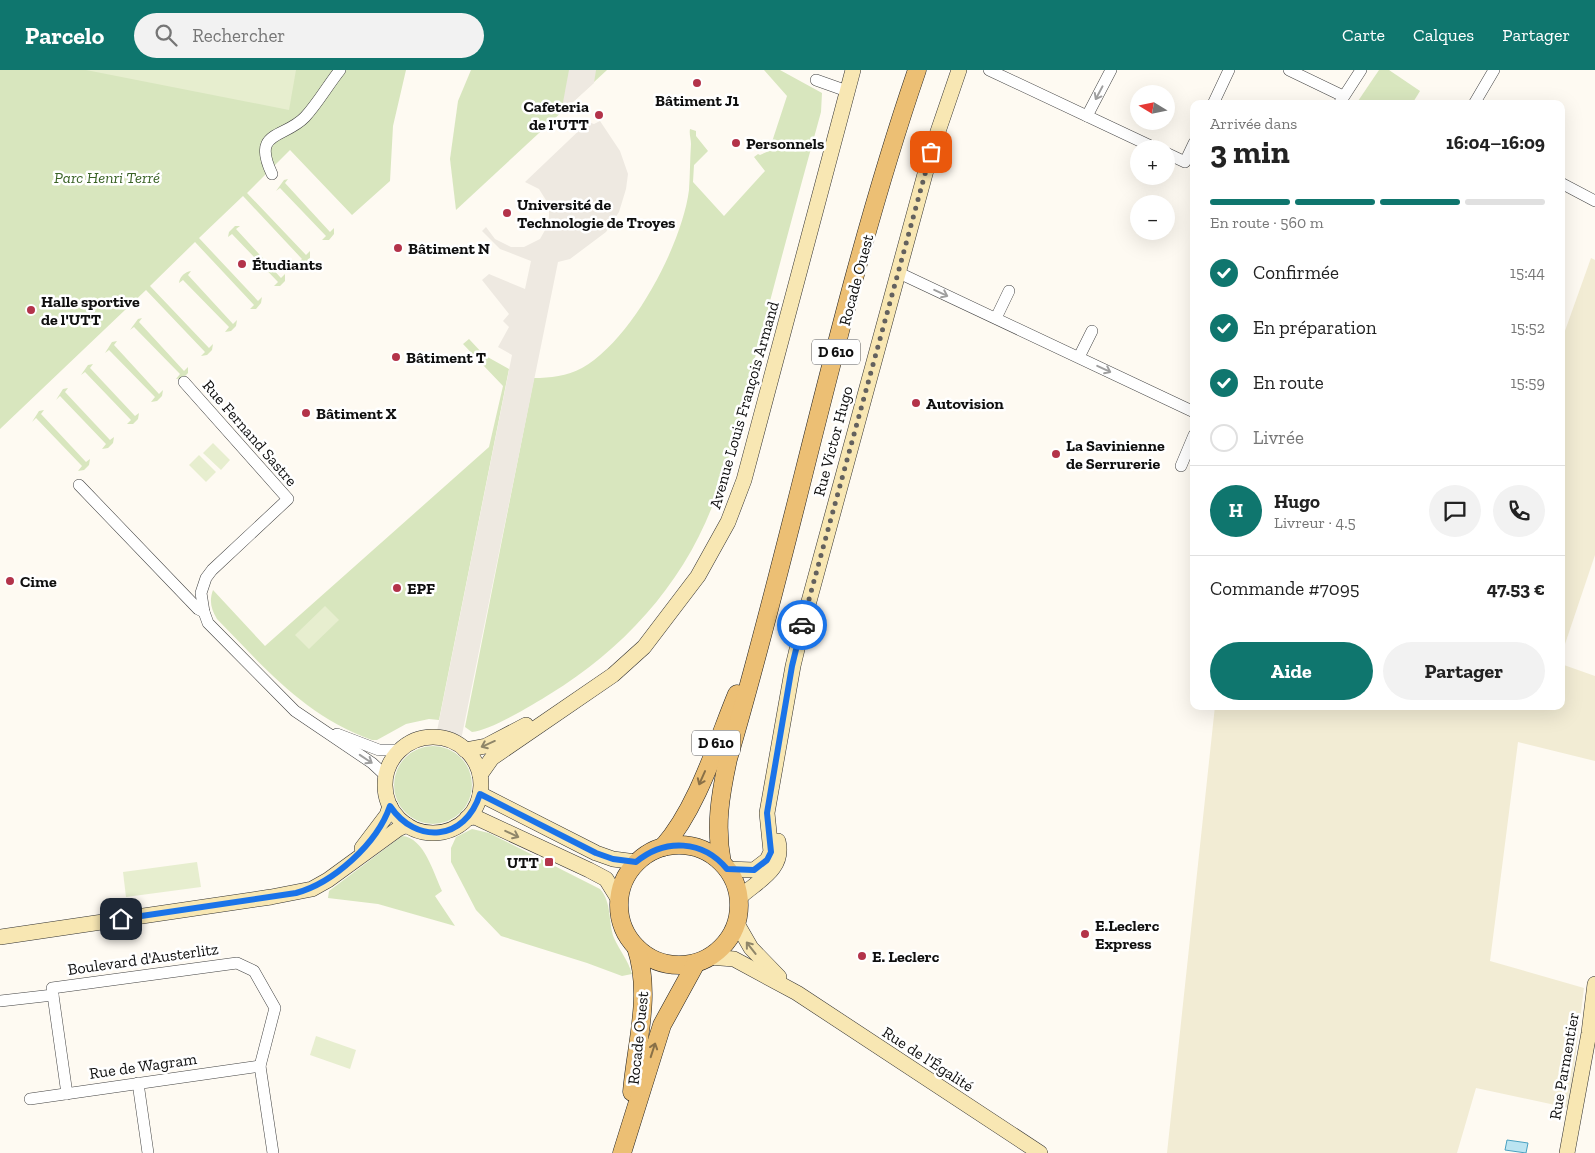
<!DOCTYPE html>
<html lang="fr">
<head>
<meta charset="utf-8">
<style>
	body { margin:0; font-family:"Zilla Slab",serif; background:#f2f2f2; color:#222; height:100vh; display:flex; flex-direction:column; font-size:19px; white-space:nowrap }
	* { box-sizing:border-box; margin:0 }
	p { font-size:16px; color:#767676 }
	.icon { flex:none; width:28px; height:28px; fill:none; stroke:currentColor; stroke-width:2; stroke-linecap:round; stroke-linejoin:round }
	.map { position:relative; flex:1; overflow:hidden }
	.panel { position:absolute; left:1190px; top:30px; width:375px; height:610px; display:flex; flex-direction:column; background:#fff; border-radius:10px; box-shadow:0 5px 20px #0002 }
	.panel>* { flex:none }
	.needle { width:32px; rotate:280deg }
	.buttons { position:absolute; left:1130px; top:15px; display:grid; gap:10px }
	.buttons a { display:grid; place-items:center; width:45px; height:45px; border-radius:50%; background:#fff; box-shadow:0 5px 20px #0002; font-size:25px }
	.pin { position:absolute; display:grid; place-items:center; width:42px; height:42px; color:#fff; margin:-21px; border-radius:10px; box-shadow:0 2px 8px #0006 }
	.courier { position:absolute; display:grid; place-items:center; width:50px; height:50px; margin:-25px; border:4px solid #1a73e8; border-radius:50%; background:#fff; color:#222; box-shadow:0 1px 6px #0007 }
	.head em { font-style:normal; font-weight:800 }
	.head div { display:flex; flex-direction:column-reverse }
	.head { display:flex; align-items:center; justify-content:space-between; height:85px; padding:0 20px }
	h1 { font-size:32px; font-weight:800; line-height:38px }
	.bar { display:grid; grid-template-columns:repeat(4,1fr); gap:8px 5px; align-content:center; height:60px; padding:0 20px }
	.bar i { height:6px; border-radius:4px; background:#e0e0e0 }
	.bar .current { background:#0f766e }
	.bar p { grid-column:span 4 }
	.line { display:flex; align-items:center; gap:12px; padding:0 20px; border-top:1px solid #e0e0e0 }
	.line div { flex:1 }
	.round { display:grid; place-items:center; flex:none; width:52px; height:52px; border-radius:26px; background:#f2f2f2 }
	ol { padding:0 20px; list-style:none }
	li { display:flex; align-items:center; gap:15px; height:55px }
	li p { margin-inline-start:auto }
	li .icon { padding:5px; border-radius:50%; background:#0f766e; color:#fff; stroke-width:4 }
	li:last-child { color:#767676 }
	li i { width:28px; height:28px; border:2px solid #e0e0e0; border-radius:50% }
	.cta { display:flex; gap:10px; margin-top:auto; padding:10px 20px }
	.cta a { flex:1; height:58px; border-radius:30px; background:#0f766e; color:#fff; font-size:20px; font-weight:800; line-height:58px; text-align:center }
	.cta a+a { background:#f2f2f2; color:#222 }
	header { display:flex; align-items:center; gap:30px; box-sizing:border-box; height:70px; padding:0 25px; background:#0f766e; color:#fff }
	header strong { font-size:24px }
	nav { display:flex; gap:28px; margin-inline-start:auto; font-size:18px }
	.search { width:350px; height:45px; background:#f2f2f2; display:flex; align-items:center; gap:12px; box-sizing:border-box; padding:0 18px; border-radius:28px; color:#767676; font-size:19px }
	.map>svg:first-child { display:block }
</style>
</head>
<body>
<header>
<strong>Parcelo</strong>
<div class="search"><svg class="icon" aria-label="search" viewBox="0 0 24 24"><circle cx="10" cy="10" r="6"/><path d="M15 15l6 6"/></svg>Rechercher</div>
<nav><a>Carte</a><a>Calques</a><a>Partager</a></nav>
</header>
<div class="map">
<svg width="1595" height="1083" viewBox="0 0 1595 1083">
	<rect width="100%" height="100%" fill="#fefaf2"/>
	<g fill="#f2ecd4">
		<path d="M 1591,188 L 1595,190 L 1595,485 L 1561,586 L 1561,272 Z"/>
		<path d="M 1561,594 L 1595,606 L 1595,691 L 1518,672 L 1490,891 L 1584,918 L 1569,1038 L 1476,1018 L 1457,1083 L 1167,1083 L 1215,636 L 1561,636 Z"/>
	</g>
	<g fill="#d8e6be">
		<path d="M 0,0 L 406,0 L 393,56 L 390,111 L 352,145 L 290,80 L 247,123 L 306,185 L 310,181 L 310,188 L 305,193 L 298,193 L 302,189 L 243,126 L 199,168 L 258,231 L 262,227 L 261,233 L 256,239 L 250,239 L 254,235 L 195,172 L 150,216 L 209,278 L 213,274 L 212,280 L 207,285 L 201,286 L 205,282 L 146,220 L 0,359 Z"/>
		<path d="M 471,0 L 607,0 L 456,140 L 450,89 L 458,31 Z"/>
		<path d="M 764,0 L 780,0 L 822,23 L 821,42 C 799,121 778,201 757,280 C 744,329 733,380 715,429 C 685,512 624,579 550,624 C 534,634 490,661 472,662 L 465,657 L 534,308 C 550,308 567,306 582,298 C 632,270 682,175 689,120 C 690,105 690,89 691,74 C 691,69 689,64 690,59 L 696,61 L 696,66 L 708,81 L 694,95 L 693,112 L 724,146 L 765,101 L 754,87 L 758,84 L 760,85 L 769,81 L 787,26 Z"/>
		<path d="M 1379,0 L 1389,0 L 1420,21 L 1412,34 L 1356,34 Z"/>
		<path d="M 288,109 L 285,113 L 330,162 L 334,158 L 334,164 L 329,170 L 322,170 L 326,166 L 280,118 L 276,121 L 284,110 Z"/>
		<path d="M 235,156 L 240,156 L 236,159 L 281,208 L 285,204 L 285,211 L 280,216 L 274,216 L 278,212 L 232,164 L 228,167 L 229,162 Z"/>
		<path d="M 191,201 L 188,205 L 233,254 L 237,250 L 236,256 L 231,261 L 225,262 L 229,257 L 183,210 L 179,213 C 180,206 185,202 191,201 Z"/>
		<path d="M 142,248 L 139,252 L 184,301 L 188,297 L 188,303 L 183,308 L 176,309 L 180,304 L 134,257 L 130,260 L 138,249 Z"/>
		<path d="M 469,269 L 484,285 L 509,299 L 439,650 L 429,649 L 406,654 L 377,670 L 372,670 C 305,646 265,598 217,549 C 211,539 209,531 213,520 L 265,576 L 489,377 L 503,316 L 463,274 Z"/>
		<path d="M 117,271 L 114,275 L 159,324 L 163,320 L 162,326 L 157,331 L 151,332 L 155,327 L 109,280 L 105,283 L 112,272 Z"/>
		<path d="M 93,294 L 90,298 L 135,346 L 139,343 L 138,349 L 133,354 L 127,354 L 131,350 L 85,302 L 81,305 L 88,295 Z"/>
		<path d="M 68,318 L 65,322 L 110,370 L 114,367 L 113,373 L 108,378 L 102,379 L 106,374 L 60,326 L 56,330 L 63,319 Z"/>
		<path d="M 44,340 L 41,344 L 86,392 L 90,389 L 89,395 L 84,400 L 78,401 L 82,396 L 36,348 L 32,352 L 39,341 Z"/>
		<circle cx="433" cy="715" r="39"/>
		<path d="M 472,759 L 489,763 L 600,819 C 612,832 608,852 614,868 C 620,881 628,890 632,904 L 622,906 L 587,893 L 501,866 L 476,840 L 451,792 L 451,778 L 456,767 Z"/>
		<path d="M 402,766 C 424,767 434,804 442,821 L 435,826 L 455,856 L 378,834 L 328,828 L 329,821 Z"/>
	</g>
	<g fill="#e7eecf">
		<path d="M 86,0 L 296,0 L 289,40 Z"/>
		<path d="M 213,373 L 230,390 L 221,400 L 203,383 Z"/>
		<path d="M 199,385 L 216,402 L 206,412 L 189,395 Z"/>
		<path d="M 325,536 L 339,550 L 309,579 L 295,565 Z"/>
		<path d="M 197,792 L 201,817 L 126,827 L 123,802 Z"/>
		<path d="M 316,966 L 356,980 L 350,999 L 310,985 Z"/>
	</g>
	<g fill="#eee9e1">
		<path d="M 569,0 L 596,0 L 594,13 L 561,43 Z"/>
		<path d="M 600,51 L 620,81 L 628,104 L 626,119 L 619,142 L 606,162 L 570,189 L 558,192 L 461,670 L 437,661 L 512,285 L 498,277 L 509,257 L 503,251 L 509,244 L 482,210 L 489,204 L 525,219 L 531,191 L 500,179 L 482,161 L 486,157 L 495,169 L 511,177 L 524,177 L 540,169 L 549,153 L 549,135 L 539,119 L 525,112 L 588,52 L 594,54 Z"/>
	</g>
	<path fill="#bbe4f1" stroke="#49a1c1" d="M 1507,1070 L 1528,1073 L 1526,1083 L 1505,1080 Z"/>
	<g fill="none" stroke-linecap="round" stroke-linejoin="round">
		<defs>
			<g id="street">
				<path d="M 989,0 L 1157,79"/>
				<path d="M 1289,0 L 1343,26"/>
				<path d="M 816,10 L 847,21"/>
				<path d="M 1213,34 L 1229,0"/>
				<path d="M 1339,34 L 1361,0"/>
				<path d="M 1474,34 L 1494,0"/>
				<path d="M 1087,46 L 1111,0"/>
				<path d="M 1166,83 L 1185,92 L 1194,73"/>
				<path d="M 272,104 C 251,60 284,69 305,47 C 318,33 328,15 340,0"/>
				<path d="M 1561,113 L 1595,131"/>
				<path d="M 897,202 L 1194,342"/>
				<path d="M 996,248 L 1009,221"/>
				<path d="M 1079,287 L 1092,261"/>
				<path d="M 184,312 L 288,429 L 212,500 L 206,508 L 201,523 L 204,542 L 208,553 L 295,641 L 372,693 L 386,706"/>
				<path d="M 1181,396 L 1194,365"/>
				<path d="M 79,415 L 198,539 L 204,542"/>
				<path d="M 337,664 L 379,680 L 399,680"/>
				<path d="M 53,925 L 67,1024"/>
				<path d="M 0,931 L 53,925 L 52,918 L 237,893 L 254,901 L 275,938 L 260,996 L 273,1083"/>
				<path d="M 138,1013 L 148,1083"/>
				<path d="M 30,1029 L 260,996"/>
			</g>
			<g id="secondary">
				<circle cx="433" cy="715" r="48"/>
				<path d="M 465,680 L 486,676 L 526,655"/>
				<path d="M 480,705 L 492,688 L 613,605 L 644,577 L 698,506 L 728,452 L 744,410 L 853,0"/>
				<path d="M 480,724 L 596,783 L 613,789 L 636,792"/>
				<path d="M 467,748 L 475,747 L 589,800 L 606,809 L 619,830"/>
				<path d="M 362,778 L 387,745 L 390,736"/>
				<path d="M 727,799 L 754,800 L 767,790 L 771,782 L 767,743 L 793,596 L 805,546 L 931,82 L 959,0"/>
				<path d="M 739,828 C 757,811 785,800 778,771"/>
				<path d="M 736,852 L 751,878 L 779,907"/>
				<path d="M 0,867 L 271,827 L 312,819 L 328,810 L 398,759 L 407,755"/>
				<path d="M 708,887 L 734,889 L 797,923 L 1040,1083"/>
				<path d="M 1567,1083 L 1589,963 L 1595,914"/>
			</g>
			<g id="primary">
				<circle cx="679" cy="835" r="60"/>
				<path d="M 663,777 C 698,737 717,672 737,624"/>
				<path d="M 722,793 C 715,756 720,726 728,689 C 795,462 840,225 917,0"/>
				<path d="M 632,1022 C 636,974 652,925 636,877"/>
				<path d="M 622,1083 L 662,955 L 696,893"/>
			</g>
		</defs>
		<use href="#street" stroke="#424242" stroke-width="12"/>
		<use href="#secondary" stroke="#313131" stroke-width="16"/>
		<use href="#primary" stroke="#202020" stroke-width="19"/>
		<use href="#street" stroke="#fff" stroke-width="11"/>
		<use href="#secondary" stroke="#f8e7b3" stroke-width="15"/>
		<use href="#primary" stroke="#ecbf74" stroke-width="18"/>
	</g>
	<defs><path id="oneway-shaft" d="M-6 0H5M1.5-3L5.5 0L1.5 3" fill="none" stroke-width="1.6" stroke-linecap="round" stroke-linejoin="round" transform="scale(1.25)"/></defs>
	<g stroke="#9f9f9f">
		<use href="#oneway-shaft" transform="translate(1099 23) rotate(118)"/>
		<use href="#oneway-shaft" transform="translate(941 223) rotate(25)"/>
		<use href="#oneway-shaft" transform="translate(1104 299) rotate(25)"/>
		<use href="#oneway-shaft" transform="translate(366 689) rotate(34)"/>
	</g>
	<g stroke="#8f8669">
		<use href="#oneway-shaft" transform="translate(488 674) rotate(156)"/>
		<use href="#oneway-shaft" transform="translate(512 764) rotate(25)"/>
		<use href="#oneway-shaft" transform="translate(751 878) rotate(-128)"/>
	</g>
	<g stroke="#897047">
		<use href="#oneway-shaft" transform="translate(702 708) rotate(114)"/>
		<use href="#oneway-shaft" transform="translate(653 980) rotate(-72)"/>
	</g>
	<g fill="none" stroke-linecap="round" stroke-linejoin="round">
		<path stroke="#63615e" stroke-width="5" stroke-dasharray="0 9" d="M 802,555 L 931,82"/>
		<path stroke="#1a73e8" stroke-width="6" d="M 121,849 L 296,823 C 333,813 377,774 390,736 C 416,775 465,771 480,724 L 596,783 L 613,789 L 636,792 C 665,768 703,770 727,799 L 754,800 L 767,790 L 771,782 L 767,743 L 792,596 L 802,555"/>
	</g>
	<g fill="#b3334a" stroke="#fff" stroke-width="2">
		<circle cx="697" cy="13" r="5"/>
		<circle cx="599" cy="45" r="5"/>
		<circle cx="736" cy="73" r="5"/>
		<circle cx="507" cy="143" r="5"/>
		<circle cx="398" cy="178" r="5"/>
		<circle cx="242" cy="194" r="5"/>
		<circle cx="31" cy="240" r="5"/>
		<circle cx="396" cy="287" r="5"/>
		<circle cx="916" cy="333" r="5"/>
		<circle cx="306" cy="343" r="5"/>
		<circle cx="1056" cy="384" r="5"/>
		<circle cx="10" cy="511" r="5"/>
		<circle cx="397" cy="518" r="5"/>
		<rect x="544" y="787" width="10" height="10" rx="2.5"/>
		<circle cx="1085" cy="864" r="5"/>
		<circle cx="862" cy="886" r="5"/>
	</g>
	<g text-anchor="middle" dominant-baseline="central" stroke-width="5" stroke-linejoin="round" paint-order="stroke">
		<g fill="#fff" stroke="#575757" stroke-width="1">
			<rect x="812" y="269.5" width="48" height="25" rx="4"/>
			<rect x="692" y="660.5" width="48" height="25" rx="4"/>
		</g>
		<g font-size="15" font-weight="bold" fill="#0f0f0f">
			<text x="836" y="282">D 610</text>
			<text x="716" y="673">D 610</text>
		</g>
		<g font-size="16" font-weight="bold" fill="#0f0f0f" stroke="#fff" text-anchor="start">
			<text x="697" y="30" text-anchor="middle">Bâtiment J1</text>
			<text x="589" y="36" text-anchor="end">Cafeteria<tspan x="589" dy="18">de l'UTT</tspan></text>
			<text x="746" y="73">Personnels</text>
			<text x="517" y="134">Université de<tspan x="517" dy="18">Technologie de Troyes</tspan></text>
			<text x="408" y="178">Bâtiment N</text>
			<text x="252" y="194">Étudiants</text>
			<text x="41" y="231">Halle sportive<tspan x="41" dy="18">de l'UTT</tspan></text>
			<text x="406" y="287">Bâtiment T</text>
			<text x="926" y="333">Autovision</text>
			<text x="316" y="343">Bâtiment X</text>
			<text x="1066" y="375">La Savinienne<tspan x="1066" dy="18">de Serrurerie</tspan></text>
			<text x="20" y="511">Cime</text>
			<text x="407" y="518">EPF</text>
			<text x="539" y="792" text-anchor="end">UTT</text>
			<text x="1095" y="855">E.Leclerc<tspan x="1095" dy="18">Express</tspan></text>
			<text x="872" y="886">E. Leclerc</text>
		</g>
		<g font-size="16" font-style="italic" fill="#396225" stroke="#fff">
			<text x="107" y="107">Parc Henri Terré</text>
		</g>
		<g font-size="16" fill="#0f0f0f" stroke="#fff">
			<text transform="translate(856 210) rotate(-75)">Rocade Ouest</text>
			<text transform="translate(744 335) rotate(-74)">Avenue Louis François Armand</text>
			<text transform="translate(250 363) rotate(49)">Rue Fernand Sastre</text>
			<text transform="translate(833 371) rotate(-75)">Rue Victor Hugo</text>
			<text transform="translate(143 889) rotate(-8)">Boulevard d'Austerlitz</text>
			<text transform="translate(638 968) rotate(-84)">Rocade Ouest</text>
			<text transform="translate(928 989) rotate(33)">Rue de l'Égalité</text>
			<text transform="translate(143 996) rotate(-8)">Rue de Wagram</text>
			<text transform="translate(1564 996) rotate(-80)">Rue Parmentier</text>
		</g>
	</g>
</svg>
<div class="buttons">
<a><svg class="needle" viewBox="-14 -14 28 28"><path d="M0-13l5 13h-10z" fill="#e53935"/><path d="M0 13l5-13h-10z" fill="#767676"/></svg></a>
<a>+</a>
<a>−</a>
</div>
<div class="pin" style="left:931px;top:82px;background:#ea580c"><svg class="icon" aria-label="bag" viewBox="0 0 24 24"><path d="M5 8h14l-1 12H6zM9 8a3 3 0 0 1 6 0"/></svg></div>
<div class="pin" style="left:121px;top:849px;background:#1f2937"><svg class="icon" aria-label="home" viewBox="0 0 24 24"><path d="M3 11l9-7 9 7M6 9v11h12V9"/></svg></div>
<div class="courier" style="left:802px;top:555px"><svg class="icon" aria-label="car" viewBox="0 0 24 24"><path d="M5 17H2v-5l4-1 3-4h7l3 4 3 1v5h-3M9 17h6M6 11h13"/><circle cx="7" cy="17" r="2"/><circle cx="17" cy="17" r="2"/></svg></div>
<section class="panel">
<div class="head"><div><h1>3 min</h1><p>Arrivée dans</p></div><em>16:04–16:09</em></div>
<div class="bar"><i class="current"></i><i class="current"></i><i class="current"></i><i></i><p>En route · 560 m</p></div>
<ol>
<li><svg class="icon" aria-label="check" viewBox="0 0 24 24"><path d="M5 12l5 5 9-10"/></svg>Confirmée<p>15:44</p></li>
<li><svg class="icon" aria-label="check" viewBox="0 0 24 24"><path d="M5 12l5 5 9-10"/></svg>En préparation<p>15:52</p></li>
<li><svg class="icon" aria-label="check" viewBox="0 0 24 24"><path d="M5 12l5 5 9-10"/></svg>En route<p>15:59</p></li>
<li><i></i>Livrée</li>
</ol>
<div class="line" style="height:90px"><b class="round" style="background:#0f766e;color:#fff">H</b><div><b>Hugo</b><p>Livreur · 4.5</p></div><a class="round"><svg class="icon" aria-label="chat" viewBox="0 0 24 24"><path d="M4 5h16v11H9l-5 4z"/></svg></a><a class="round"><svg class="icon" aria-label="phone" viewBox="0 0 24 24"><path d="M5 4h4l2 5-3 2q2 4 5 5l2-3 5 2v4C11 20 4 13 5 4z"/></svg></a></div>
<div class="line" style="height:65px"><div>Commande #7095</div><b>47.53 €</b></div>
<div class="cta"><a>Aide</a><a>Partager</a></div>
</section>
</div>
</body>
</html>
